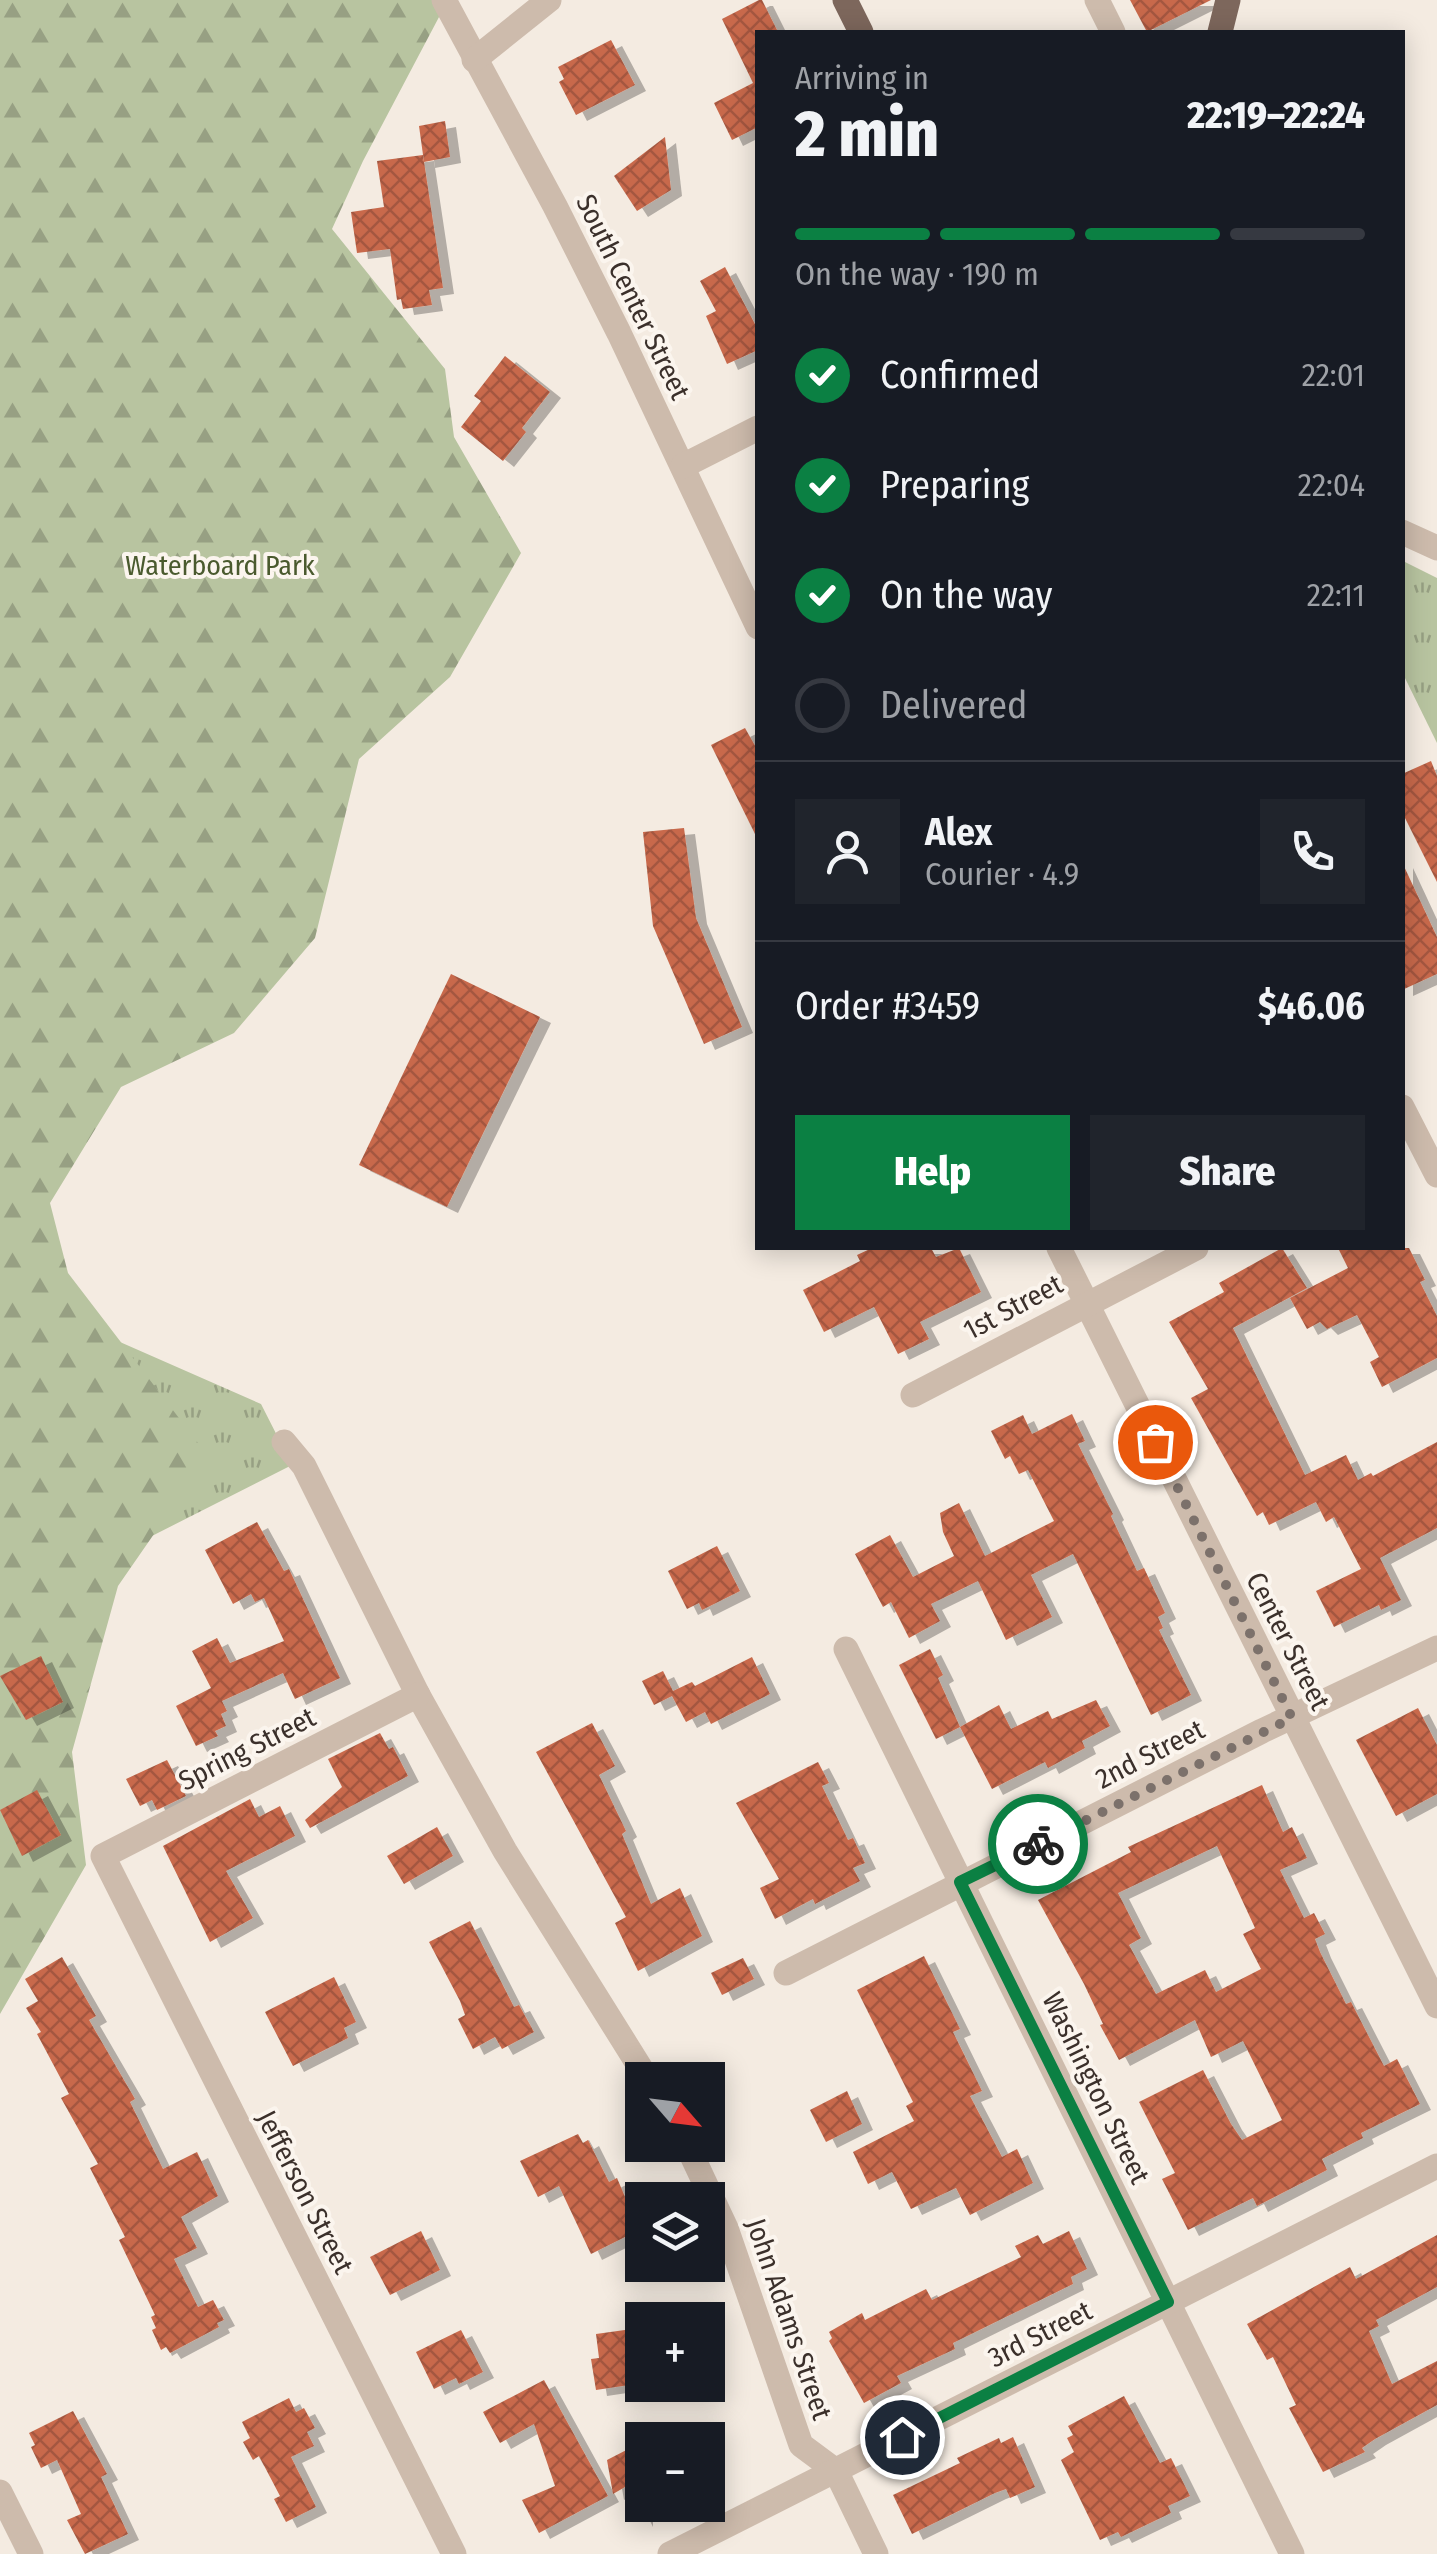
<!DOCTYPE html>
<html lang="en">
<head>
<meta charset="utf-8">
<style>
	body { margin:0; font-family:"Fira Sans Condensed",sans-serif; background:#20242c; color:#f1f3f6; height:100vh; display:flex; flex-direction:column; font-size:38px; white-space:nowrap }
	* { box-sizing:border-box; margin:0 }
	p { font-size:32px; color:#9ea1a6 }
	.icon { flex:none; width:55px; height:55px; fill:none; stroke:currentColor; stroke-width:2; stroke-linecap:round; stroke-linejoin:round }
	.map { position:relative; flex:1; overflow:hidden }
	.panel { position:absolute; left:755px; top:30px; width:650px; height:1220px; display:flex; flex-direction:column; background:#171b24; border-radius:0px; box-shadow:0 5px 25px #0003 }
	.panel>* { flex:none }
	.needle { width:65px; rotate:118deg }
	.fabs { position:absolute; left:625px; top:2062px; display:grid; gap:20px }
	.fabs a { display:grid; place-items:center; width:100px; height:100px; border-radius:0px; background:#171b24; box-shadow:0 5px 25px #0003; font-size:50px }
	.pin { position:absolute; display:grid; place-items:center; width:85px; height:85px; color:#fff; margin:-42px; border:5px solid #fff; border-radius:50%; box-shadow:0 2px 10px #0007 }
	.courier { position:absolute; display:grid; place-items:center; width:100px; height:100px; margin:-50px; border:8px solid #0b8043; border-radius:50%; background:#fff; color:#222; box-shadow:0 2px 12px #0007 }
	.head em { font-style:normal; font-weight:800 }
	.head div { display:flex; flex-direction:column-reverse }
	.head { display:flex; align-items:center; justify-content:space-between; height:170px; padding:0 40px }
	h1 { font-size:65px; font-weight:800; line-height:75px }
	.bar { display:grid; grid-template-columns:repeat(4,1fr); gap:15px 10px; align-content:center; height:120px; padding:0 40px }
	.bar i { height:12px; border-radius:8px; background:#363941 }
	.bar .active { background:#0b8043 }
	.bar p { grid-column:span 4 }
	.line { display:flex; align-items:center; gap:25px; padding:0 40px; border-top:2px solid #363941 }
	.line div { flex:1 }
	.round { display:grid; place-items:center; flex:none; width:105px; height:105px; border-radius:0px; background:#20242c }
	ol { padding:0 40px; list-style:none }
	li { display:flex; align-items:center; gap:30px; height:110px }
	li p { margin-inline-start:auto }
	li .icon { padding:10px; border-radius:50%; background:#0b8043; color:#fff; stroke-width:4 }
	li:last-child { color:#9ea1a6 }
	li i { width:55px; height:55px; border:5px solid #363941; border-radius:50% }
	.primary-button { display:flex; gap:20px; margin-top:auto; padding:20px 40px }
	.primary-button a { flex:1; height:115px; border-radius:0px; background:#0b8043; color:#fff; font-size:40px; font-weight:800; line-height:115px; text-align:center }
	.primary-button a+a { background:#20242c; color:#f1f3f6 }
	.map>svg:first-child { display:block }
</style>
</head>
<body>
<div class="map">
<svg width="1437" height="2554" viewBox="0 0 1437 2554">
	<defs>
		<pattern id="grass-tufts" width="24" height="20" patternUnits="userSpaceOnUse" patternTransform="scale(2.5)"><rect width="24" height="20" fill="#b8c4a0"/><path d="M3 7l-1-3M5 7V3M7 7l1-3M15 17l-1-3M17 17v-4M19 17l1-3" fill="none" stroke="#97a083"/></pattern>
		<pattern id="forest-firs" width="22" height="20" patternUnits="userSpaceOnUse" patternTransform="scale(2.5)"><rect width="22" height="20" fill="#b8c4a0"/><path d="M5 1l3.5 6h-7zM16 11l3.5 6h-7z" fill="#97a083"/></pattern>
		<pattern id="building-cross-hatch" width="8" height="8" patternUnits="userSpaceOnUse" patternTransform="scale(2.5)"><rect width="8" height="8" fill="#c8694b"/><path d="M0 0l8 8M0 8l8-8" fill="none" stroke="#a4573f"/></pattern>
		<filter id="shadow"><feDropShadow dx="11" dy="6" stdDeviation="0" flood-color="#0004"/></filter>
	</defs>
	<rect width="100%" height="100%" fill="#f4ebe1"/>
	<g fill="url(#grass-tufts)">
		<path d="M 1403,561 L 1437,578 L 1437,743 L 1403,674 Z"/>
		<path d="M 0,1247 L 38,1306 L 261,1404 L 292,1465 L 0,1613 Z"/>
	</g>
	<path fill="url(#forest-firs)" d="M 0,0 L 448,0 L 363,161 L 332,229 L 445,369 L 454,437 L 521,553 L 450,677 L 359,759 L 315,938 L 234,1033 L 121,1087 L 50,1203 L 68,1273 L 208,1456 L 118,1586 L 72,1752 L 86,1865 L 0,2014 Z"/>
	<g fill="url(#building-cross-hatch)" fill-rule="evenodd" filter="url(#shadow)">
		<path d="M 759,0 L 762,0 L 778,32 L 758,32 L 758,127 L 732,140 L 714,103 L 753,83 L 722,19 Z"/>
		<path d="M 1130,0 L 1211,0 L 1147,32 Z"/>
		<path d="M 611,40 L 635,85 L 576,115 L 559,82 L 564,79 L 558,67 Z"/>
		<path d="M 445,121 L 450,157 L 424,162 L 419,126 Z"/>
		<path d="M 665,137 L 671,190 L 637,211 L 614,176 Z"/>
		<path d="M 423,155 L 443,288 L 429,290 L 432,305 L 403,309 L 401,299 L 397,300 L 390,249 L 357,253 L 351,212 L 384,207 L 377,161 Z"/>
		<path d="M 725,267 L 758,330 L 758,350 L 727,364 L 706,316 L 716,311 L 700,281 Z"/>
		<path d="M 505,356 L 550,392 L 522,428 L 526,432 L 503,461 L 461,427 L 481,401 L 474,396 Z"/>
		<path d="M 745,728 L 758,751 L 758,840 L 711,745 Z"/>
		<path d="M 1431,761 L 1437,776 L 1437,882 L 1402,812 L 1402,774 Z"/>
		<path d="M 684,828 L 696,918 L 742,1027 L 704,1044 L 653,926 L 643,832 Z"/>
		<path d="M 1402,862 L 1437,937 L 1437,974 L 1402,990 Z"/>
		<path d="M 451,974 L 540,1017 L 447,1207 L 359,1165 Z"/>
		<path d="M 872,1248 L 931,1248 L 936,1257 L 959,1248 L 981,1292 L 920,1322 L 929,1339 L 898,1354 L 874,1307 L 824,1332 L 803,1290 L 860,1261 L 857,1255 Z"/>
		<path d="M 1282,1248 L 1307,1288 L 1233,1328 L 1305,1475 L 1346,1455 L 1358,1480 L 1371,1473 L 1373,1476 L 1437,1442 L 1437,1528 L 1380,1558 L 1401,1600 L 1381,1610 L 1379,1605 L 1334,1627 L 1316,1591 L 1361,1569 L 1334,1517 L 1326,1522 L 1316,1502 L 1269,1525 L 1263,1512 L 1257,1516 L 1191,1398 L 1208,1389 L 1169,1322 L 1224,1292 L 1219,1283 Z"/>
		<path d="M 1338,1248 L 1409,1248 L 1425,1280 L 1420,1282 L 1437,1316 L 1437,1358 L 1382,1387 L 1370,1362 L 1379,1357 L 1357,1315 L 1327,1329 L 1320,1322 L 1307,1329 L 1290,1298 L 1348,1268 Z"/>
		<path d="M 1072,1414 L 1085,1441 L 1078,1444 L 1113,1514 L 1111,1516 L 1137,1571 L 1144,1568 L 1165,1613 L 1158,1617 L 1163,1628 L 1159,1630 L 1191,1695 L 1151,1715 L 1073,1554 L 1031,1575 L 1052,1617 L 1006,1640 L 978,1581 L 931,1604 L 940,1621 L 909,1638 L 891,1602 L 883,1607 L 855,1554 L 890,1535 L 913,1577 L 954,1556 L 943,1532 L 940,1513 L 959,1503 L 985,1556 L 1054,1521 L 1028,1470 L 1019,1474 L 1010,1456 L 1005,1459 L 991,1431 L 1023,1415 L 1032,1434 Z"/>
		<path d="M 257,1522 L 284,1571 L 289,1569 L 340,1678 L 295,1699 L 283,1673 L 222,1701 L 227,1711 L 221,1714 L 226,1726 L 215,1731 L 218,1736 L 196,1746 L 176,1706 L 211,1688 L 192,1651 L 217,1638 L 230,1663 L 284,1641 L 264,1598 L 255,1602 L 251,1594 L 233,1604 L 205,1550 Z"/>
		<path d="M 717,1546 L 740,1591 L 702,1610 L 699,1603 L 687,1609 L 668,1571 Z"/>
		<path d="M 930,1649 L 943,1675 L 938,1678 L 960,1727 L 936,1739 L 899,1665 Z"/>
		<path d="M 41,1656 L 63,1702 L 26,1720 L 0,1676 Z"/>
		<path d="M 752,1657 L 770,1694 L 711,1724 L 705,1712 L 686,1722 L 672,1696 L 654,1705 L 642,1681 L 663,1671 L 673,1691 L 692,1682 L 695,1686 Z"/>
		<path d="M 1096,1700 L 1110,1726 L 1082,1741 L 1085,1748 L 1048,1768 L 1045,1762 L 992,1789 L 960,1727 L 999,1705 L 1011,1729 L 1048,1711 L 1052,1719 Z"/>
		<path d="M 1418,1708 L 1437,1745 L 1437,1794 L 1396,1816 L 1356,1740 Z"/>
		<path d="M 592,1723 L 615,1766 L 599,1775 L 626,1831 L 622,1834 L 651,1904 L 680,1888 L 702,1936 L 638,1971 L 615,1923 L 626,1917 L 536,1752 Z"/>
		<path d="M 380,1733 L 389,1749 L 393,1747 L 408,1776 L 310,1828 L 305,1820 L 342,1787 L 328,1759 Z"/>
		<path d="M 167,1760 L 186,1796 L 157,1810 L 152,1800 L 140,1806 L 126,1779 Z"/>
		<path d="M 818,1762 L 829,1783 L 822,1786 L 848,1840 L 853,1838 L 865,1863 L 853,1868 L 860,1881 L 815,1904 L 813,1899 L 775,1919 L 760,1888 L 779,1879 L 736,1803 Z"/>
		<path d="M 1262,1785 L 1283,1832 L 1292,1827 L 1307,1858 L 1280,1870 L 1304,1918 L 1314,1913 L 1325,1934 L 1315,1939 L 1320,1952 L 1346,2004 L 1351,2002 L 1384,2066 L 1397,2059 L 1420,2104 L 1361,2133 L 1363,2138 L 1322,2159 L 1327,2170 L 1257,2206 L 1253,2198 L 1188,2230 L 1162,2179 L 1175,2173 L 1139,2102 L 1203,2070 L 1231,2124 L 1242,2140 L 1282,2120 L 1243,2041 L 1211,2057 L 1195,2020 L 1119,2060 L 1100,2025 L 1103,2024 L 1084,1984 L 1038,1900 L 1131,1852 L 1128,1847 ZM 1217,1846 L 1255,1928 L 1243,1934 L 1261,1969 L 1216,1992 L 1205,1970 L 1156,1994 L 1129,1945 L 1141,1938 L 1118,1893 Z"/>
		<path d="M 37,1790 L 61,1835 L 22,1856 L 0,1810 Z"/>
		<path d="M 250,1799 L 259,1817 L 280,1806 L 295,1836 L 226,1871 L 253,1918 L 210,1942 L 163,1846 Z"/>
		<path d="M 437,1827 L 453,1856 L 404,1884 L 387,1856 Z"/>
		<path d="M 470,1921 L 514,2007 L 519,2005 L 534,2032 L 502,2049 L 495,2037 L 473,2049 L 458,2019 L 465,2015 L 460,2001 L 429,1942 Z"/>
		<path d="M 924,1956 L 960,2029 L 953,2032 L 982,2091 L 970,2096 L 1002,2157 L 1017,2149 L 1033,2183 L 970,2215 L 956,2188 L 911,2209 L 892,2172 L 868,2184 L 853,2152 L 914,2121 L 906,2106 L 913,2102 L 857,1990 Z"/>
		<path d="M 62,1957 L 96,2016 L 89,2020 L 135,2099 L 130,2102 L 163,2169 L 197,2152 L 218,2196 L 181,2217 L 197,2248 L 174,2259 L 198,2307 L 213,2300 L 224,2320 L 217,2323 L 219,2327 L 170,2353 L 166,2347 L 161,2350 L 152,2330 L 156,2328 L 151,2317 L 155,2315 L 119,2240 L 125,2237 L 90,2168 L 98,2164 L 61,2098 L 69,2094 L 37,2034 L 41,2032 L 26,2008 L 38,2001 L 25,1979 Z"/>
		<path d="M 743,1958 L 754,1979 L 722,1995 L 711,1973 Z"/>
		<path d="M 334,1977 L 356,2022 L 344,2028 L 348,2038 L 293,2066 L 265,2012 Z"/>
		<path d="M 847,2091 L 862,2124 L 826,2142 L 810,2110 Z"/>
		<path d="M 578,2134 L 583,2143 L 588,2140 L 609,2182 L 617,2178 L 639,2230 L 591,2254 L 559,2186 L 538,2197 L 520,2161 Z"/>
		<path d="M 421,2231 L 440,2270 L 390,2295 L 370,2257 Z"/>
		<path d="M 1069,2231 L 1087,2269 L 1071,2277 L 1073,2284 L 953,2343 L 955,2349 L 897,2376 L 901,2383 L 864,2403 L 829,2341 L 832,2338 L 829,2332 L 862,2313 L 865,2320 L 926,2289 L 932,2300 L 1021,2257 L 1015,2246 L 1038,2235 L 1043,2244 Z"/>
		<path d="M 1437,2235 L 1437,2287 L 1376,2320 L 1379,2326 L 1369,2331 L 1392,2384 L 1437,2361 L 1437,2405 L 1375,2439 L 1362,2448 L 1365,2452 L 1323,2472 L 1289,2408 L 1296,2405 L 1273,2357 L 1267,2360 L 1247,2324 L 1350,2267 L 1356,2279 Z"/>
		<path d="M 632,2329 L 633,2341 L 642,2339 L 642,2371 L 635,2372 L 636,2384 L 596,2390 L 591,2359 L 599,2358 L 596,2334 Z"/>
		<path d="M 461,2330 L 483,2372 L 459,2384 L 456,2378 L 434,2389 L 416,2352 Z"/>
		<path d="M 544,2380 L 608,2496 L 539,2533 L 522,2500 L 555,2486 L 534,2424 L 500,2443 L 483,2412 Z"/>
		<path d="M 1124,2396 L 1160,2463 L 1171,2458 L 1190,2496 L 1168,2506 L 1171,2513 L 1121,2537 L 1118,2532 L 1100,2540 L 1061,2460 L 1074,2452 L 1067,2438 L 1073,2435 L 1068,2426 Z"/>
		<path d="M 289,2398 L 296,2412 L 304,2408 L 315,2428 L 307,2432 L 314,2446 L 291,2457 L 316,2507 L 286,2522 L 274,2499 L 280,2496 L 259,2456 L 253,2460 L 243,2442 L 250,2438 L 242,2422 Z"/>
		<path d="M 73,2411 L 107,2474 L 101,2477 L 128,2534 L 85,2554 L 67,2520 L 81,2514 L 57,2460 L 41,2468 L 31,2447 L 35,2445 L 29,2433 Z"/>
		<path d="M 1013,2437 L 1035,2487 L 1010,2498 L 1006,2489 L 995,2493 L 912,2534 L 893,2495 L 960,2463 L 957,2458 L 999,2438 L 1001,2443 Z"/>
		<path d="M 642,2442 L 642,2521 L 625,2487 L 613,2494 L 607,2460 Z"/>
	</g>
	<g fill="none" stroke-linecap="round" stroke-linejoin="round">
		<g stroke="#cdbbac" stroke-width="25">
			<path d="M 444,0 L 555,206 L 619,333 L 758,627"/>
			<path d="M 1097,0 L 1113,32"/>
			<path d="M 474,60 L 549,0"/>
			<path d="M 683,466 L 758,428"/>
			<path d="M 1402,532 L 1437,548"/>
			<path d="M 1402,1107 L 1437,1175"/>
			<path d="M 1059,1248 L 1437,2006"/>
			<path d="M 913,1395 L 1196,1248"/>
			<path d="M 284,1442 L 304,1466 L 418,1695 L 505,1851 L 648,2080"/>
			<path d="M 846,1649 L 1292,2554"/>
			<path d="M 418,1695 L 103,1856 L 454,2554"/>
			<path d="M 786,1973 L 1262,1731 L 1437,1648"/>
			<path d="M 687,2145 L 726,2228 L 801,2445 L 836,2471 L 876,2554"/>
			<path d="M 0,2492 L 31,2554"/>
			<path d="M 670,2554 L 1437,2166"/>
		</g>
		<g stroke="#7d675c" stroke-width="25">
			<path d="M 845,0 L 861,32"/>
			<path d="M 1220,32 L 1228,0"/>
		</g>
	</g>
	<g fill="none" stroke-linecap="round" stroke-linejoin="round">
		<path stroke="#7c716b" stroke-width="10" stroke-dasharray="0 18" d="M 1038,1844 L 1292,1718 L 1155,1442"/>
		<path stroke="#0b8043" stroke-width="12" d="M 902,2437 L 1168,2302 L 960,1882 L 1038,1844"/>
	</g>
	<g text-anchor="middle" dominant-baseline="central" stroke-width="8" stroke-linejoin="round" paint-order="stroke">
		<g font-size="28" fill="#3b302b" stroke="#fbf5ee">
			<text transform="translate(633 297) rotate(64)">South Center Street</text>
			<text transform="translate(1013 1307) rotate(-28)">1st Street</text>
			<text transform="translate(1288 1641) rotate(63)">Center Street</text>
			<text transform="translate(247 1749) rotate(-27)">Spring Street</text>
			<text transform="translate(1150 1754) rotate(-27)">2nd Street</text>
			<text transform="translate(1096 2088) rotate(64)">Washington Street</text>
			<text transform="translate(305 2192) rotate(63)">Jefferson Street</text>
			<text transform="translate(789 2319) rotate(71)">John Adams Street</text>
			<text transform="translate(1040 2334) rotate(-27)">3rd Street</text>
		</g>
		<g font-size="28" fill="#4a5a2e" stroke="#fbf5ee">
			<text x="220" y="565">Waterboard Park</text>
		</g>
	</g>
</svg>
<div class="fabs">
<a><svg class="needle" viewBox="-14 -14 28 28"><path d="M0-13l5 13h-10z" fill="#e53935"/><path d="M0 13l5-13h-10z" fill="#9ea1a6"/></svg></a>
<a><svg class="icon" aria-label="layers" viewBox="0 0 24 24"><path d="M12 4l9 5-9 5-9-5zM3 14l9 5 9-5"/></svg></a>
<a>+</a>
<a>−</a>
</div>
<div class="pin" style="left:1155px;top:1442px;background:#ea580c"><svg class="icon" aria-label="bag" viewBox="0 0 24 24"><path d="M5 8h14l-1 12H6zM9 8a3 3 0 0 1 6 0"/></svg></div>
<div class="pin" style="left:902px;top:2437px;background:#1f2937"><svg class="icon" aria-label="home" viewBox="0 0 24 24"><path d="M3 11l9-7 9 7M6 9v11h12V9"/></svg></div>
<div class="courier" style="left:1038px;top:1844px"><svg class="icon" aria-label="bike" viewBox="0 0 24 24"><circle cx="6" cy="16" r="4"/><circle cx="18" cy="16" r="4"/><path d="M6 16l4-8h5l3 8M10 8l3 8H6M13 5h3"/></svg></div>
<section class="panel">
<div class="head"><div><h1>2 min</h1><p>Arriving in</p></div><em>22:19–22:24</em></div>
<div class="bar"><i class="active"></i><i class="active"></i><i class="active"></i><i></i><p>On the way · 190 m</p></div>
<ol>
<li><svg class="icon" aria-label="check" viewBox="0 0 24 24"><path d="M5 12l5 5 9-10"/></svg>Confirmed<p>22:01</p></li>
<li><svg class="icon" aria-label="check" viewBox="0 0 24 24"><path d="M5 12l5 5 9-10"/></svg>Preparing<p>22:04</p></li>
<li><svg class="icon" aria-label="check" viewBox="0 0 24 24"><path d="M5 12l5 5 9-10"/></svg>On the way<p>22:11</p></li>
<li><i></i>Delivered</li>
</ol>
<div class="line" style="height:180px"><a class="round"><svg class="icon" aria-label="person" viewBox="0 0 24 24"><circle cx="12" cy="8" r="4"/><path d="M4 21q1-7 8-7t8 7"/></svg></a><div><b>Alex</b><p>Courier · 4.9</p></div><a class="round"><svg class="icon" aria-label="phone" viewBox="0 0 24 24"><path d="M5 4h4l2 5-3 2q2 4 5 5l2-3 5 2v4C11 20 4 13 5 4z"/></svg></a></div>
<div class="line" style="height:130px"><div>Order #3459</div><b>$46.06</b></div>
<div class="primary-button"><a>Help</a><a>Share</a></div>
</section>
</div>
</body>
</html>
